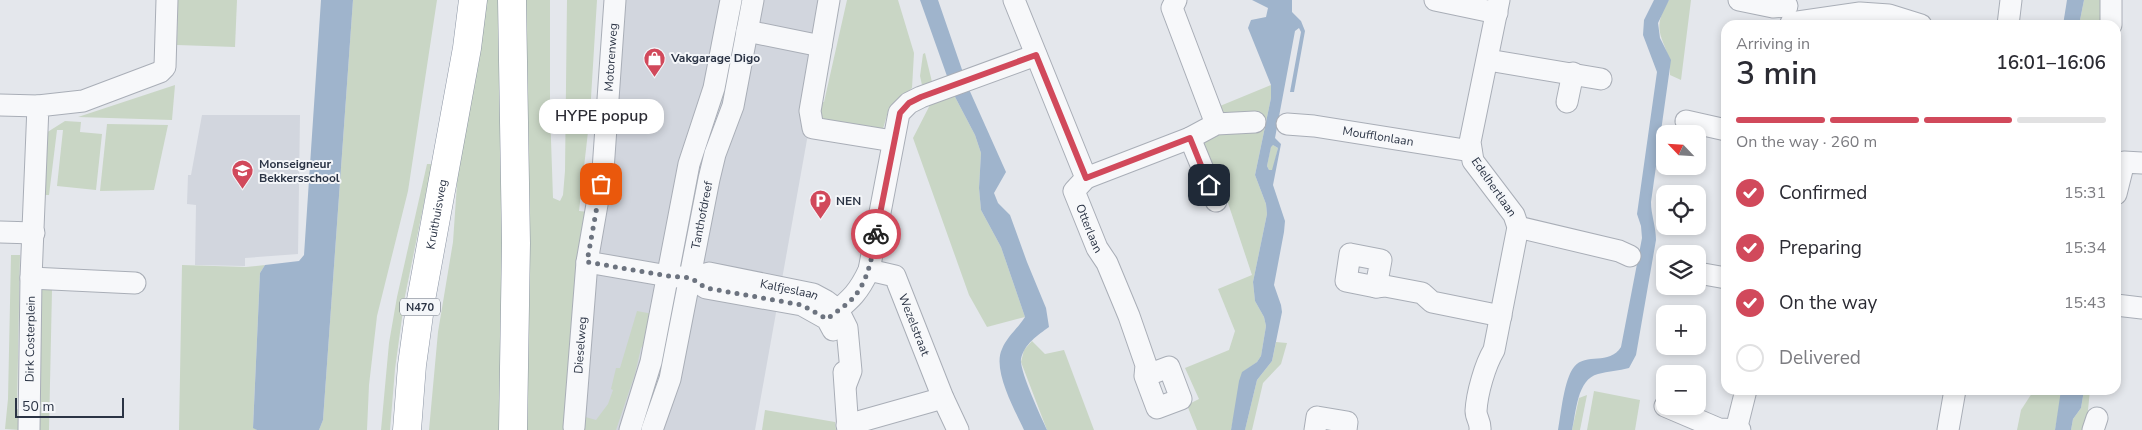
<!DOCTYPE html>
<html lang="en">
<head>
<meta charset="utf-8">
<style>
	body { margin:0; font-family:"Nunito Sans",sans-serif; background:#f2f2f3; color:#2b2b33; height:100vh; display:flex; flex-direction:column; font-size:19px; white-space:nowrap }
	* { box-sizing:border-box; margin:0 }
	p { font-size:16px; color:#7c7c81 }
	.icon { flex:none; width:28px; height:28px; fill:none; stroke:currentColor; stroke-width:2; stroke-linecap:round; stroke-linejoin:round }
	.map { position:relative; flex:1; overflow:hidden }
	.sheet { position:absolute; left:1721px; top:20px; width:400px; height:375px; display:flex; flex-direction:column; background:#fff; border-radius:15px; box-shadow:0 2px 8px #0003 }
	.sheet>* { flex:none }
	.needle { width:32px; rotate:295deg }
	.controls { position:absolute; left:1656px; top:125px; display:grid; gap:10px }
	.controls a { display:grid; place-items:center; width:50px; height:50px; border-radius:10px; background:#fff; box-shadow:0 2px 8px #0003; font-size:25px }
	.scale { position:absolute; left:15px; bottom:12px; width:109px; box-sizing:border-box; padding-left:5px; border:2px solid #2b3445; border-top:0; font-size:14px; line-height:18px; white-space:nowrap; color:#2b3445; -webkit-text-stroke:4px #f4f6f9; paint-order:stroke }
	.pin { position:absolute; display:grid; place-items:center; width:42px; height:42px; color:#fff; margin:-21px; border-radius:10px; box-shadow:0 2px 8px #0006 }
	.courier { position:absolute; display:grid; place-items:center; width:50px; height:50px; margin:-25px; border:4px solid #d1495b; border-radius:50%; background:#fff; color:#222; box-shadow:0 1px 6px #0007 }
	.bubble { position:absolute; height:35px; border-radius:15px; background:#fff; box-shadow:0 2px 8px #0003; font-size:16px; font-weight:600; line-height:35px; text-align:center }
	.head em { font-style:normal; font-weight:600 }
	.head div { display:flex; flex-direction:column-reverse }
	.head { display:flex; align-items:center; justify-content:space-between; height:85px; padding:0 15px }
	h1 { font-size:32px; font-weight:600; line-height:38px }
	.bar { display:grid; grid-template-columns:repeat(4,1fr); gap:8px 5px; align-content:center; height:60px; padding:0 15px }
	.bar i { height:6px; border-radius:4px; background:#e1e1e2 }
	.bar .current { background:#d1495b }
	.bar p { grid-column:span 4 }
	ol { padding:0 15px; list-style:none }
	li { display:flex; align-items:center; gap:15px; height:55px }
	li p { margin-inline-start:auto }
	li .icon { padding:5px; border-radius:50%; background:#d1495b; color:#fff; stroke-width:4 }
	li:last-child { color:#7c7c81 }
	li i { width:28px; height:28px; border:2px solid #e1e1e2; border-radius:50% }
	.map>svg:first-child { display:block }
</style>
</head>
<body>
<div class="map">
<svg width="2142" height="430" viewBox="0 0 2142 430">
	<rect width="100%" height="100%" fill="#e4e7ec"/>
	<g fill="#d2d6de">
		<path d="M 619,0 L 832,0 L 755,430 L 613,430 L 576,422 Z"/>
		<path d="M 202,115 L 300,115 L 298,254 L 245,258 L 245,266 L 195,265 L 196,205 L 187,204 L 188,175 L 191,175 Z"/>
	</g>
	<g fill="#c9d6c5">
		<path d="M 178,0 L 237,0 L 235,47 L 177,45 Z"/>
		<path d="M 353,0 L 437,0 L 408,191 L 377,316 L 369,385 L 367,430 L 319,430 L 323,420 Z"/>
		<path d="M 479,0 L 501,0 L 504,430 L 429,430 L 438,332 L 453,242 L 462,111 Z"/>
		<path d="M 523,0 L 550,0 L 550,111 L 553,198 L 560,201 L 563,195 L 565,171 L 567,0 L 597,0 L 590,114 L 579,211 L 589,212 L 571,430 L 527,430 L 530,215 L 523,77 Z"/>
		<path d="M 847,0 L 898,0 L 914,53 L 912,88 L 889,108 L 883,129 L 820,120 L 817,101 L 824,102 Z"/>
		<path d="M 1669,0 L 1691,0 L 1681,80 L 1670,75 C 1672,41 1646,36 1669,0 Z"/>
		<path d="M 2084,0 L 2102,0 L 2106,25 L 2079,25 Z"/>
		<path d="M 925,53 L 932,82 L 922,85 L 920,76 L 923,54 Z"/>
		<path d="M 175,85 L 172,120 L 78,117 Z"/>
		<path d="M 1271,85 L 1271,98 L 1255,175 L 1266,204 L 1267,214 L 1253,282 L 1255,301 L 1264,317 L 1266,326 L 1261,356 L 1257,362 L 1243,372 L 1231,430 L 1197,430 L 1187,405 L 1199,399 L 1185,368 L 1229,350 L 1235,331 L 1218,289 L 1252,275 L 1222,185 L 1202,140 L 1220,106 Z"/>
		<path d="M 953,93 L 975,135 L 981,153 L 979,188 L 981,210 L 1001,247 L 1025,317 L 987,327 L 969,295 L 913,138 L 932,101 Z"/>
		<path d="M 65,121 L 81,122 L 80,132 L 102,134 L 96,190 L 57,186 L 63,130 L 57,130 L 49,195 L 43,195 L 46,133 Z"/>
		<path d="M 107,124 L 168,125 L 154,190 L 100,191 Z"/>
		<path d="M 1273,145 L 1278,148 L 1273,170 L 1269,170 L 1267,166 L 1271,146 Z"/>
		<path d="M 427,164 L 432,164 L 405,296 L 395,369 L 390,430 L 381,430 L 389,343 L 397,297 Z"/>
		<path d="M 11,255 L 20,255 L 17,409 L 20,410 L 20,430 L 5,429 L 8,399 Z"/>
		<path d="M 182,265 L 246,267 L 265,265 L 260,273 L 253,427 L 257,430 L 179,430 Z"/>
		<path d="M 38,289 L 52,290 L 49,430 L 35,430 Z"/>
		<path d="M 637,311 L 653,314 L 649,338 L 641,348 L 635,374 L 616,430 L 580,430 L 582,416 L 596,420 L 608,404 L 613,390 L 611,389 L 616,368 L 620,368 Z"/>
		<path d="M 1032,341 L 1045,354 L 1064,350 L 1094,430 L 1047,430 L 1021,362 L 1024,350 Z"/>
		<path d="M 1276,342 L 1287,343 L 1281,364 L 1263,383 L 1252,430 L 1245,430 L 1257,380 L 1272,361 Z"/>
		<path d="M 2034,390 L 2062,391 L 2055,430 L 2017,430 L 2021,410 Z"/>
		<path d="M 2084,390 L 2090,390 L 2086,430 L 2071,430 L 2073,419 L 2081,408 Z"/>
		<path d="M 1594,391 L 1640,400 L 1635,430 L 1587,430 Z"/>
		<path d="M 1587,395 L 1580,430 L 1572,430 L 1579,398 Z"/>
		<path d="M 765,410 L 835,422 L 836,430 L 762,430 Z"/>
	</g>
	<g fill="#9fb4cc" fill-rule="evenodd">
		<path d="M 321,0 L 353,0 L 323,420 L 319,430 L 257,430 L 253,428 L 260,273 L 265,265 L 299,261 L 304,255 Z"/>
		<path d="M 920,0 L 938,0 L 968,87 L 1006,172 L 994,193 L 998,203 L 1010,215 L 1027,262 L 1046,308 L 1049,327 C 1038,335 1024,344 1021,359 C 1019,370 1041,417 1047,430 L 1024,430 C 1015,410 992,370 1002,349 C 1007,337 1018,328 1025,317 L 1001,247 L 981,210 L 979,188 L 981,153 L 975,135 L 953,93 Z"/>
		<path d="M 1252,0 L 1292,0 L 1292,12 L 1301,21 L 1305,31 L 1294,92 L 1290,92 L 1301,32 L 1299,28 L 1295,31 L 1275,138 L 1281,144 L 1273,185 L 1285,221 L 1284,232 L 1274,285 L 1281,305 L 1282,312 L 1272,361 L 1257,380 L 1245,430 L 1231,430 L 1239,381 L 1242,372 L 1257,362 L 1261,356 L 1266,326 L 1264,317 L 1255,301 L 1253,282 L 1267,214 L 1266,204 L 1255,175 L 1271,98 L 1271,85 L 1248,28 L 1251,20 L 1266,17 L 1268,8 ZM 1273,145 L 1278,148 L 1272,170 L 1269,170 L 1267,166 L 1271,147 Z"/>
		<path d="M 1654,0 L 1669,0 L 1658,23 L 1660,38 L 1671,60 L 1651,202 C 1651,215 1656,226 1656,240 L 1636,355 L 1629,368 C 1619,371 1608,371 1598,374 C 1577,379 1576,413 1572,430 L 1558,430 C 1561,414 1564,379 1574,367 C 1586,352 1609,366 1621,347 L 1642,238 L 1641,226 L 1637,214 L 1657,72 L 1643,35 L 1644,20 Z"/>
		<path d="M 2067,0 L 2084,0 L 2079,25 L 2063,25 Z"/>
		<path d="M 2061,390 L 2084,390 L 2081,408 L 2073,419 L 2071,430 L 2055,430 Z"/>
	</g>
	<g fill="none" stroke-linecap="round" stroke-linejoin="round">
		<defs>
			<g id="minor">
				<path d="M 829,0 L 810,111 L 813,128 L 893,141"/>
				<path id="s1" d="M 1014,0 L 1086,178 L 1074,191 L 1097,248 L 1107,263 L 1129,316 L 1146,365 L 1145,376 L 1157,408 L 1181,399 L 1169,367 L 1145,376"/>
				<path d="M 1176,0 L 1172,8 L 1216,124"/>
				<path d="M 1435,0 L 1497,13"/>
				<path d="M 1739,0 L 1773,7 L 1787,6"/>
				<path d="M 1791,23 L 1860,13 L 1889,15 L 1921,25"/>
				<path d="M 2008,25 L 2011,0"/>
				<path d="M 2111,25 L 2111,0"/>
				<path d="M 747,31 L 821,46"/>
				<path d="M 1488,60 L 1601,79"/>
				<path d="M 1567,102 L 1573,73"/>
				<path d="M 0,105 L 38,106"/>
				<path d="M 1686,121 L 1726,130"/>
				<path id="s2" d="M 1287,124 L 1314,126 L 1471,151"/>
				<path d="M 1190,138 L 1216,201"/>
				<path d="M 1086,178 L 1190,138 L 1216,124 L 1255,122"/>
				<path d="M 2116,194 L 2124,162 L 2142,163"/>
				<path d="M 1518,227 L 1619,251 L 1630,256"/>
				<path d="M 0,232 L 34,233"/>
				<path d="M 1350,254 L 1381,260 L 1376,287 L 1346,281 Z"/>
				<path id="s3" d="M 587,262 L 668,276 L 691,278 L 709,273 L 813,294 L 826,301 L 838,310 L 847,328 L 851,371 L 846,384"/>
				<path id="s4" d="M 869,270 L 895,276 L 943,398 L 958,430"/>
				<path d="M 1698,273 L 1726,278"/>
				<path d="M 31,278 L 135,283"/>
				<path d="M 691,278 L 706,288 L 802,305 L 827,319 L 833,330"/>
				<path d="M 1376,287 L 1385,286 L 1422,293 L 1432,302 L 1501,316"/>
				<path d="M 2116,305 L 2142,308"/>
				<path d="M 827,319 C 848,301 857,296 869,270 L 899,113 L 909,103 L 921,97 L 1036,55"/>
				<path d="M 844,372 L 848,430"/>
				<path d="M 1665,406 L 1719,429 L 1740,430"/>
				<path d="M 847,425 L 943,398"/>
				<path id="s5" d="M 574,427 L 587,262 L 603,170 L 615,0"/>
				<path id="s6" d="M 29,430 L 31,278 L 38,106 L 83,101 L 160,72 L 165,67 L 167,0"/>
				<path d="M 630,430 L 651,362 L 689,164 L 714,88 L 731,0"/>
				<path id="s7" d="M 652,430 L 670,379 L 709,179 L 715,154 L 733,106 L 753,0"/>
				<path d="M 1315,430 L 1317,417 L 1347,422 L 1346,430"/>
				<path d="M 1480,430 C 1481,422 1476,418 1476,411 C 1477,393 1485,365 1494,350 L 1518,227 L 1514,215 L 1473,161 L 1470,142 L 1499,0"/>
				<path d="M 1736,430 L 1746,390"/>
				<path d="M 1948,430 L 1955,390"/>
				<path d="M 2093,430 L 2097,418"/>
			</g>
			<g id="highway">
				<path d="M 512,0 L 516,243 L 513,430"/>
				<path id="s8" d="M 407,430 L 412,365 L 421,300 L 467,48 L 473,0"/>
			</g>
		</defs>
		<use href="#minor" stroke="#a9aeb7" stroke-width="23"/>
		<use href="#highway" stroke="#8b94a3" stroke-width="29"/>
		<use href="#minor" stroke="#f7f8fa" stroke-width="21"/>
		<use href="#highway" stroke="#fff" stroke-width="28"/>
	</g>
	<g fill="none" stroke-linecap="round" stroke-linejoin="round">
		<path stroke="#6c737f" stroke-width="5" stroke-dasharray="0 9" d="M 601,184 L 587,262 L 668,276 L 691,278 L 706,288 L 802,305 L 827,319 C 836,312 847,305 854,297 C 869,279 872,256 876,234"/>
		<path stroke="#d1495b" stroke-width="6" d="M 876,234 L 900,113 L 909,103 L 921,97 L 1036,55 L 1086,178 L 1190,138 L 1209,185"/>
	</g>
	<defs>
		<symbol id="shop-pin" viewBox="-11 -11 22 30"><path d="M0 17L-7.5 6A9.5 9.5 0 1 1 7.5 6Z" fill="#d1495b" stroke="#f4f6f9"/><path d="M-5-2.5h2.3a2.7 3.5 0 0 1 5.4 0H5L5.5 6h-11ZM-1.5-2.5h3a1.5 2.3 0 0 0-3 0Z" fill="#fff"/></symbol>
		<symbol id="school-pin" viewBox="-11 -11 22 30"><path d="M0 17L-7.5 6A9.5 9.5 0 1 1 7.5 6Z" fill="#d1495b" stroke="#f4f6f9"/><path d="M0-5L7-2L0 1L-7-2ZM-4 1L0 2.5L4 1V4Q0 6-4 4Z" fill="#fff"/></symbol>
		<symbol id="parking-pin" viewBox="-11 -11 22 30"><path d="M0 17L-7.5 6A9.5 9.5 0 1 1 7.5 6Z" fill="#d1495b" stroke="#f4f6f9"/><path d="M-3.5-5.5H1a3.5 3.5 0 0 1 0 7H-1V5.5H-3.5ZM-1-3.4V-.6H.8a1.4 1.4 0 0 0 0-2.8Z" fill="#fff"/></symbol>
	</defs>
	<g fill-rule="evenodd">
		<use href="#shop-pin" x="642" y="46" width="25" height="34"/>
		<use href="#school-pin" x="230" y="158" width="25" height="34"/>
		<use href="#parking-pin" x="808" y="188" width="25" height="34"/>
	</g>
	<g text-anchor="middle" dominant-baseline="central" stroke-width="4" stroke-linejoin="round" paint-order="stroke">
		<rect fill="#f4f6f9" stroke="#676e7b" stroke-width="1" x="400" y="298.5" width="40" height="17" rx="4"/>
		<g font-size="11" font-weight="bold" fill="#2b3445">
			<text x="420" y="307">N470</text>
		</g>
		<g font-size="12" fill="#2b3445" stroke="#f4f6f9">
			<text stroke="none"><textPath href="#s5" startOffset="372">Motorenweg</textPath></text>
			<text stroke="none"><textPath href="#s2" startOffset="92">Moufflonlaan</textPath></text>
			<text transform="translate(1494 187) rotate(55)">Edelhertlaan</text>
			<text stroke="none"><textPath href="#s8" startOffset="218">Kruithuisweg</textPath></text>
			<text stroke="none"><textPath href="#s7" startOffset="221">Tanthofdreef</textPath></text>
			<text stroke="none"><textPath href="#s1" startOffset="250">Otterlaan</textPath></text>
			<text stroke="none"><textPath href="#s3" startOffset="206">Kalfjeslaan</textPath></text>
			<text stroke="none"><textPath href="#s4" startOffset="79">Wezelstraat</textPath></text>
			<text stroke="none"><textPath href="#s6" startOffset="91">Dirk Costerplein</textPath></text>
			<text stroke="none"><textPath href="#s5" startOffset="82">Dieselweg</textPath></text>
		</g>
		<g font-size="12" font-weight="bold" fill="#2b3445" stroke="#f4f6f9" text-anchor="start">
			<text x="671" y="58">Vakgarage Digo</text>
			<text x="259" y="164">Monseigneur<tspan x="259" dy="14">Bekkersschool</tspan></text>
			<text x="836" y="201">NEN</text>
		</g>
	</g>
</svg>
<div class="controls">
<a><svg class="needle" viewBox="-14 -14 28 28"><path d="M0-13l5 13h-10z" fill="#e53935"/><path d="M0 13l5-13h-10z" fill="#7c7c81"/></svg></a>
<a><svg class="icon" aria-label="locate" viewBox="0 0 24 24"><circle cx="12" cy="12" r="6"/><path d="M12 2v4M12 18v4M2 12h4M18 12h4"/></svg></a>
<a><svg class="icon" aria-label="layers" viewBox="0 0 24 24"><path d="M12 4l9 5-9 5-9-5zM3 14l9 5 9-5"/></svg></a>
<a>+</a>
<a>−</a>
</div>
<div class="scale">50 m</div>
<div class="pin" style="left:601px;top:184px;background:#ea580c"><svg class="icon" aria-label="bag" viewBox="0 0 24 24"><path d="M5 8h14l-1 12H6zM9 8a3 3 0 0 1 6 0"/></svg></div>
<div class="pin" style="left:1209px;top:185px;background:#1f2937"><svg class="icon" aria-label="home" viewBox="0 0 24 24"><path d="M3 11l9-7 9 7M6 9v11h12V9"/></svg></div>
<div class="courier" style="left:876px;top:234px"><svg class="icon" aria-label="bike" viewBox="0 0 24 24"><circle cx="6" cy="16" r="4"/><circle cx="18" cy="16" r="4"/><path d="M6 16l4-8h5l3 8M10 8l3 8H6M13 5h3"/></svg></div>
<div class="bubble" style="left:539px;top:99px;width:125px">HYPE popup</div>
<section class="sheet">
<div class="head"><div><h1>3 min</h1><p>Arriving in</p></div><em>16:01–16:06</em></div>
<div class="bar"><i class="current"></i><i class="current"></i><i class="current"></i><i></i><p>On the way · 260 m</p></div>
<ol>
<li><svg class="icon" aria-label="check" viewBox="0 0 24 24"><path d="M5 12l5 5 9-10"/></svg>Confirmed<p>15:31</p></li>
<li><svg class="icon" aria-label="check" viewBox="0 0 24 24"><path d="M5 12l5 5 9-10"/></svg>Preparing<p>15:34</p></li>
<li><svg class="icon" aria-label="check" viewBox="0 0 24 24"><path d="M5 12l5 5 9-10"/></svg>On the way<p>15:43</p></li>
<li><i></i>Delivered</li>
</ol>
</section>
</div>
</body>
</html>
